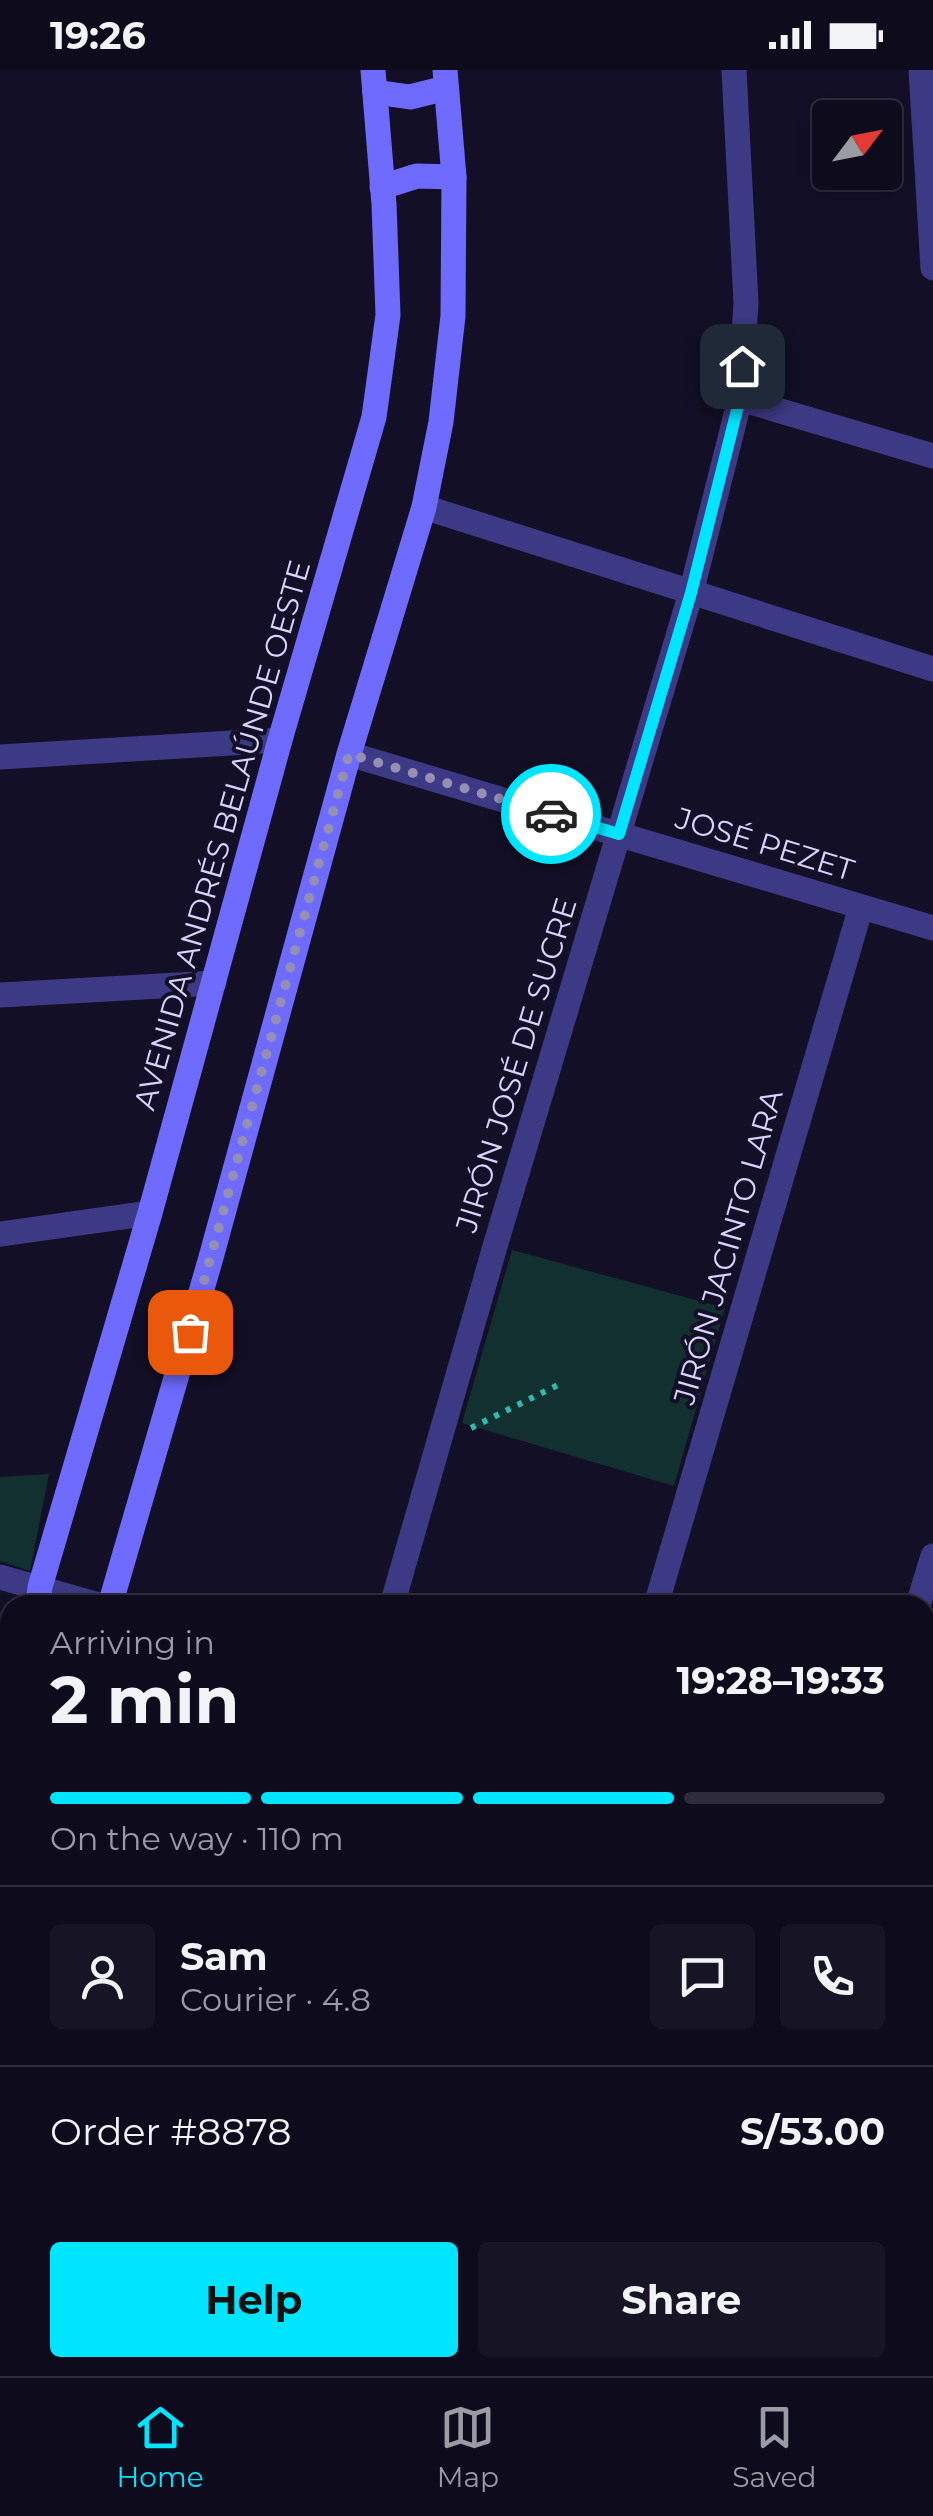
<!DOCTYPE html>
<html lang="en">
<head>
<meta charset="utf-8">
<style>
	body { margin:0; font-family:Montserrat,sans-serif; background:#171425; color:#f1f3f6; height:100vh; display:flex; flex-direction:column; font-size:38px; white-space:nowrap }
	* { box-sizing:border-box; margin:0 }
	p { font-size:32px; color:#9b9ba3 }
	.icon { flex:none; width:55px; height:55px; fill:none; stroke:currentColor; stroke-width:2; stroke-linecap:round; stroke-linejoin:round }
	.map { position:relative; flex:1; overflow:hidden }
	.panel { position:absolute; left:0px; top:1525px; width:935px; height:782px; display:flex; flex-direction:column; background:#0e0b1c; border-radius:30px 30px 0 0; box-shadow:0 5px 15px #0003,0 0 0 2px #2e2b3b }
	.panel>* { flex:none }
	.needle { width:65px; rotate:58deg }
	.fabs { position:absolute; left:812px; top:30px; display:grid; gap:20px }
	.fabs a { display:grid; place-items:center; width:90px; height:90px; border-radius:10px; background:#0e0b1c; box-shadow:0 5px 15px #0003,0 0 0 2px #2e2b3b; font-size:50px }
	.pin { position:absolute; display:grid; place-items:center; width:85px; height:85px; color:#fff; margin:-42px; border-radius:20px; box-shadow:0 5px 15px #0006 }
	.courier { position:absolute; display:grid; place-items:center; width:100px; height:100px; margin:-50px; border:8px solid #00e5ff; border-radius:50%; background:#fff; color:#222; box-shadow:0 2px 12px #0007 }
	.headline em { font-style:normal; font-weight:700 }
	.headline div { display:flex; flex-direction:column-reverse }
	.headline { display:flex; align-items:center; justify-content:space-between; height:170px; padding:0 50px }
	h1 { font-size:65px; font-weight:700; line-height:75px }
	.bar { display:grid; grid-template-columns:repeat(4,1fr); gap:15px 10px; align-content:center; height:120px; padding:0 50px }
	.bar i { height:12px; border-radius:8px; background:#2e2b3b }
	.bar .active { background:#00e5ff }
	.bar p { grid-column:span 4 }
	.line { display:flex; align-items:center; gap:25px; padding:0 50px; border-top:2px solid #2e2b3b }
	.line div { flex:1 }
	.round { display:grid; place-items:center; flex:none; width:105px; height:105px; border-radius:10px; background:#171425 }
	.button { display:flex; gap:20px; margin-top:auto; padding:20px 50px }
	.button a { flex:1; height:115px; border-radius:10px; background:#00e5ff; color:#111; font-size:40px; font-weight:700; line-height:115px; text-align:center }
	.button a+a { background:#171425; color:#f1f3f6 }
	.status { display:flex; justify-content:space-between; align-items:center; height:70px; padding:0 50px; background:#0e0b1c; direction:ltr }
	.status svg { height:28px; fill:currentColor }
	.tabs { display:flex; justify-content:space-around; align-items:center; height:140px; border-top:2px solid #2e2b3b; background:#0e0b1c; font-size:28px; color:#9b9ba3 }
	.tabs a { display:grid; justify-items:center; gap:5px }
	.tabs .active { color:#00e5ff }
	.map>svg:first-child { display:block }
</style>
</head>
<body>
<div class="status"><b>19:26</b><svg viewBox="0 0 49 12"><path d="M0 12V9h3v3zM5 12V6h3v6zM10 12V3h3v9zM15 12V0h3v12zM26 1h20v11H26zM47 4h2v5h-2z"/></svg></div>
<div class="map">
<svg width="933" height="2306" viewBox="0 0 933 2306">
	<rect width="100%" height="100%" fill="#130f26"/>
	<g fill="#12302f">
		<path d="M 512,1180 L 725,1238 L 674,1416 L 462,1353 Z"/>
		<path d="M 49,1404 L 30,1501 L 0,1491 L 0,1407 Z"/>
		<path d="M 925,1707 L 933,1709 L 933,1938 L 925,1936 Z"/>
	</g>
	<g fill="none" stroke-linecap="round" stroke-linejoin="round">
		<g stroke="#2fb8b0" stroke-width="6" stroke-dasharray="5 8" stroke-linecap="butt">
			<path d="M 471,1358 L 564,1312"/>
			<path d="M 0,2033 L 10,1998"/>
		</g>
		<g stroke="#3d3a85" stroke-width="20">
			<path d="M 0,1676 L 10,1677"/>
			<path d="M 605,2306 L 608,2298"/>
		</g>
		<g stroke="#3d3a85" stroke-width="25">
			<path d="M 921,0 L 933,198"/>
			<path d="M 740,329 L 933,386"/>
			<path d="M 424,437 L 933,599"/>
			<path d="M 349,684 L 933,858"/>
			<path d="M 0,687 L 280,670"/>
			<path d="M 0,925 L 214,913"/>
			<path d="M 0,1164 L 150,1143"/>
			<path d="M 0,1507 L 99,1535"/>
			<path d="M 392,1535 L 496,1173 L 691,523 L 740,329 L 746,233 L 734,0"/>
			<path d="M 656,1535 L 861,837"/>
			<path d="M 918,1535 L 933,1486"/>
			<path d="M 925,1690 L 933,1692"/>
			<path d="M 925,1964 L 933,1966"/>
			<path d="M 0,2230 L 10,2233"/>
			<path d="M 0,2256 L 10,2259"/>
			<path d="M 149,2298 L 178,2306"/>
			<path d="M 230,2298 L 259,2306"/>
		</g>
		<g stroke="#6f6bff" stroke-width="25">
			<path d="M 375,22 L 410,27 L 446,18"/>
			<path d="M 382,117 L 417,106 L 454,107"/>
			<path d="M 38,1535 L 40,1517 L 150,1143 L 280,670 L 374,347 L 388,245 L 384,134 L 373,0"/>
			<path d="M 110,1535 L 210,1191 L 349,684 L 424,437 L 441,352 L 453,246 L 454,107 L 445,0"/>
			<path d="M 0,1934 L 10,1885"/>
			<path d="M 0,1958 L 10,1961"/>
			<path d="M 925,2231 L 933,2234"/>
		</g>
	</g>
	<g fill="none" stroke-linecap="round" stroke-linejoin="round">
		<path stroke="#948fb3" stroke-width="10" stroke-dasharray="0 18" d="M 190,1262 L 349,684 L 551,744"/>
		<path stroke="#00e5ff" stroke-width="12" d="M 551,744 L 619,764 L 691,523 L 740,328 L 742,296"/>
	</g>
	<g text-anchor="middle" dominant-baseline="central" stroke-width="8" stroke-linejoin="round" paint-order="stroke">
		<g font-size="30" fill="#d9d4ff" stroke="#130f26">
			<text transform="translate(222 765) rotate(-74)">AVENIDA ANDRÉS BELAÚNDE OESTE</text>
			<text transform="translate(765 774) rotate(17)">JOSÉ PEZET</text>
			<text transform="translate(516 995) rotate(-73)">JIRÓN JOSÉ DE SUCRE</text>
			<text transform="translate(728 1177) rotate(-74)">JIRÓN JACINTO LARA</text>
		</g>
	</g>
</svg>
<div class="fabs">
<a><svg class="needle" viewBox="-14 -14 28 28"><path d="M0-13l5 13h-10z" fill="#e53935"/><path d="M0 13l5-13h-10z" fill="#9b9ba3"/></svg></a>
</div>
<div class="pin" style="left:190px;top:1262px;background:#ea580c"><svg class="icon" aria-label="bag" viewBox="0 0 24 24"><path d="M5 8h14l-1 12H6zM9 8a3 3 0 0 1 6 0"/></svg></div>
<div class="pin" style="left:742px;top:296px;background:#1f2937"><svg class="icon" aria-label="home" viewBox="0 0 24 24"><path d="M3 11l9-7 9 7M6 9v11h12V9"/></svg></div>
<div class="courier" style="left:551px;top:744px"><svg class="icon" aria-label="car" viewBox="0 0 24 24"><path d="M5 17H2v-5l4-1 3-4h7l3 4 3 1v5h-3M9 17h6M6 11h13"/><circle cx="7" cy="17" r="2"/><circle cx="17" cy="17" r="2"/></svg></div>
<section class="panel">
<div class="headline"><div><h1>2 min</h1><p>Arriving in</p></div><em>19:28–19:33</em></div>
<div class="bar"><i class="active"></i><i class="active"></i><i class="active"></i><i></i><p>On the way · 110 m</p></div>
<div class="line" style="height:180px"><a class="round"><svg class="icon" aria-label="person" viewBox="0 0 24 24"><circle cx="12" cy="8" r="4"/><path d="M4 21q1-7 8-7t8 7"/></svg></a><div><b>Sam</b><p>Courier · 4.8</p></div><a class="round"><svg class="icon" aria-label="chat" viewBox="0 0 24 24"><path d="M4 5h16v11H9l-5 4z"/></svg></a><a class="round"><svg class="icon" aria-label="phone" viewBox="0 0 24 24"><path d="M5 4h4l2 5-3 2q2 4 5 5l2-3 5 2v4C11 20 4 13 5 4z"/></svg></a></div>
<div class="line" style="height:130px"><div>Order #8878</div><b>S/53.00</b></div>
<div class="button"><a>Help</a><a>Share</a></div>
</section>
</div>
<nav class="tabs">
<a class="active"><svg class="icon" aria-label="home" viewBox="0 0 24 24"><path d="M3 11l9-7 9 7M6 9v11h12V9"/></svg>Home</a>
<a><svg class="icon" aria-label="map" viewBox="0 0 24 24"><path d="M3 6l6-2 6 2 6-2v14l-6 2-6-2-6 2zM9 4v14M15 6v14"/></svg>Map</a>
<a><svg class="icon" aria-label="saved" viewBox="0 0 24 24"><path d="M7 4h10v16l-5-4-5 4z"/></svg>Saved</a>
</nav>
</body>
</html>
